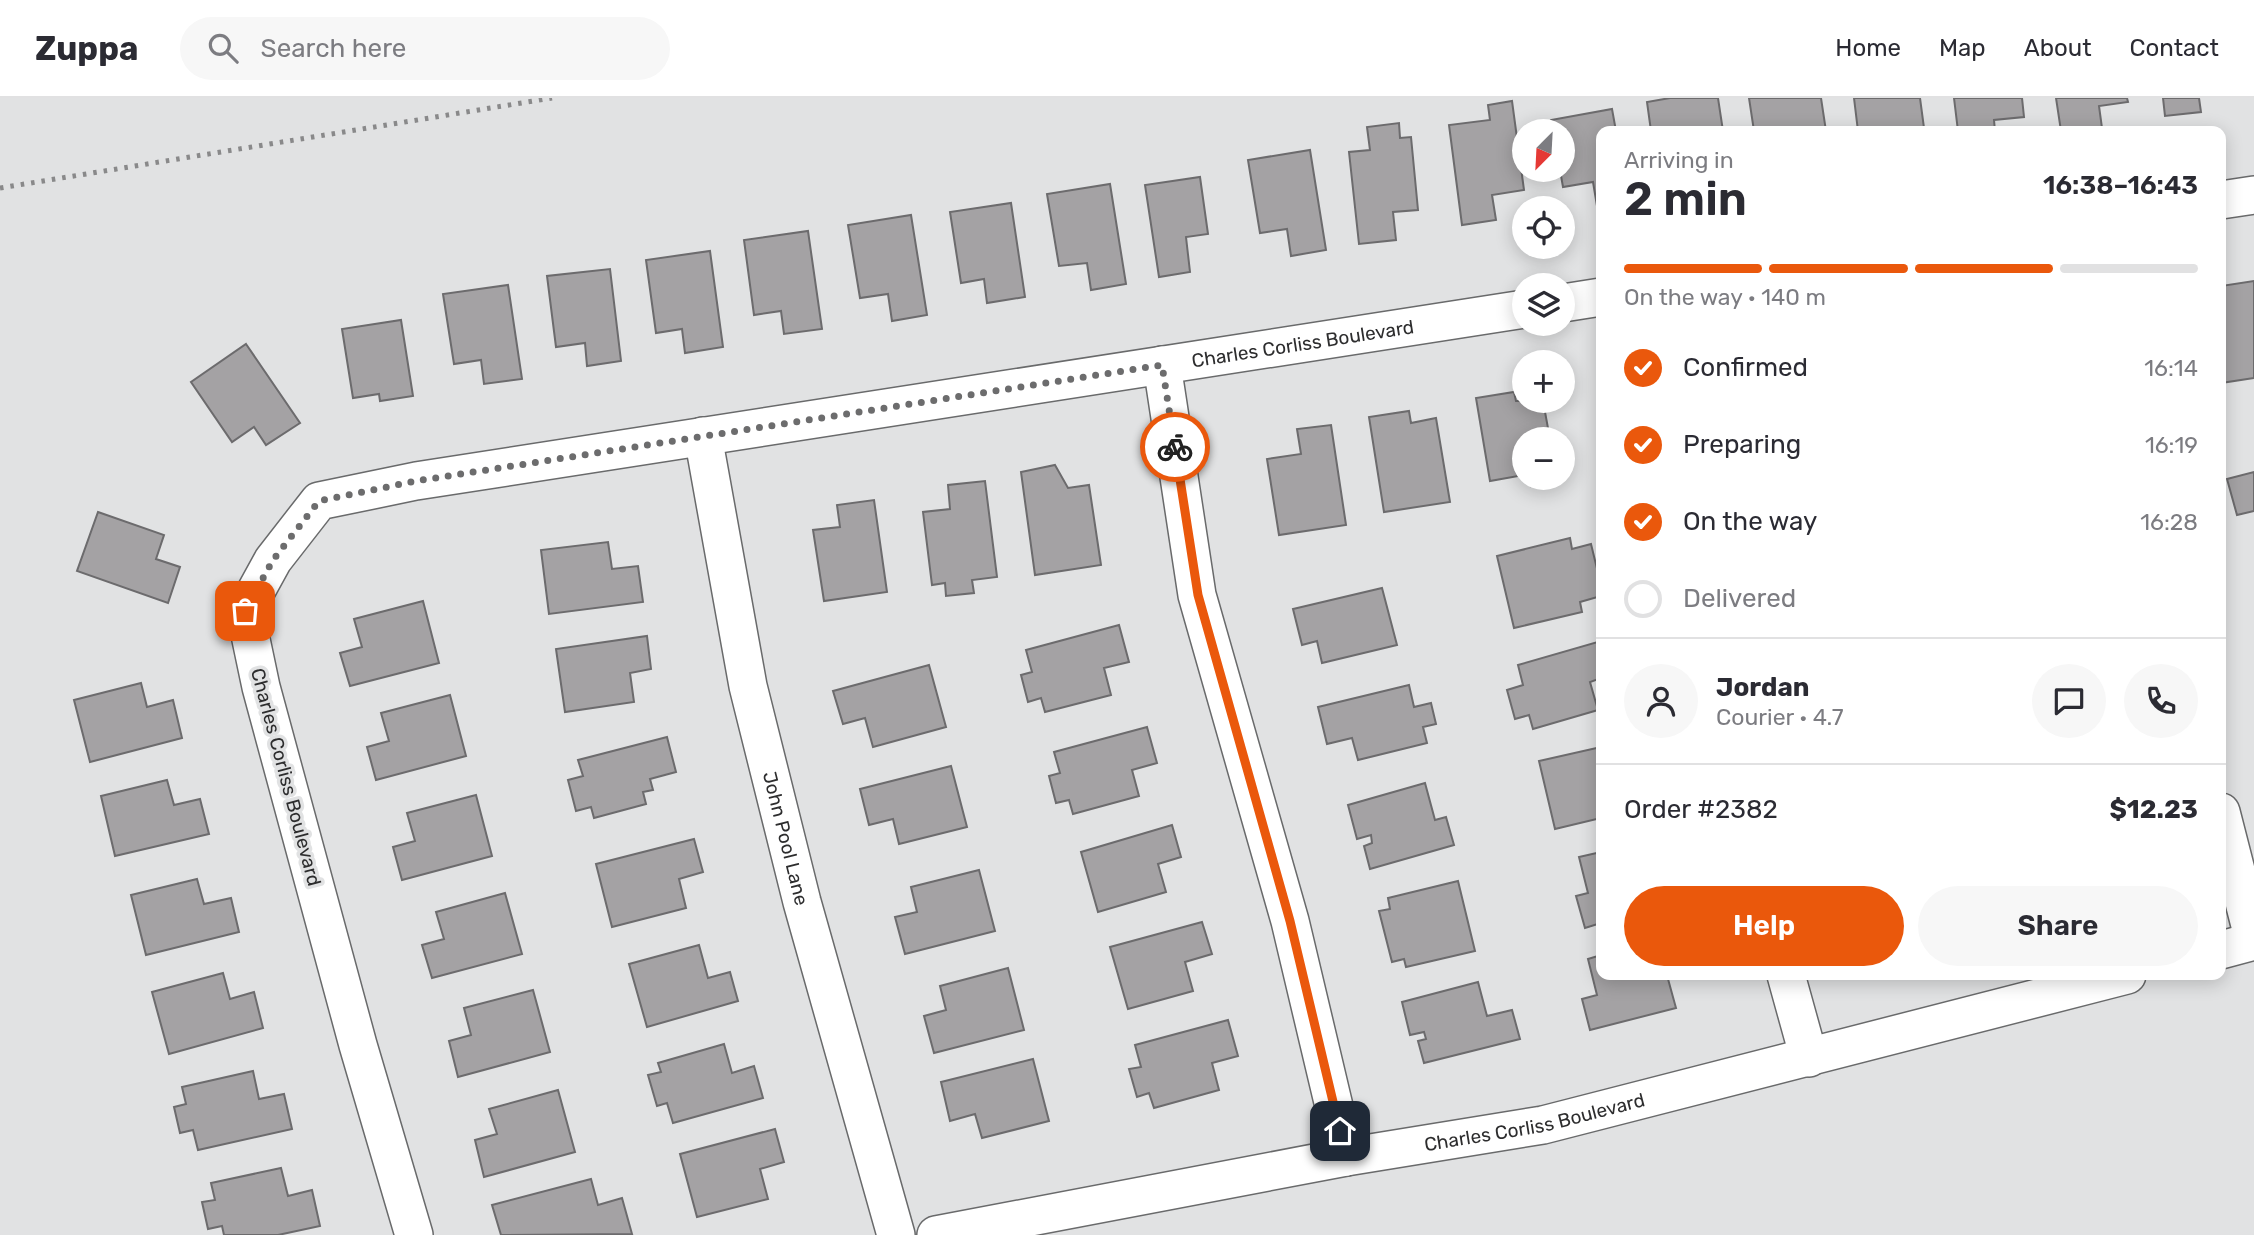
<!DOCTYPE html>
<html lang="en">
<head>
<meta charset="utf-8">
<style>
	body { margin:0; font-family:Rubik,sans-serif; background:#f7f7f7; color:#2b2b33; height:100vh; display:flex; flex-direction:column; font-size:26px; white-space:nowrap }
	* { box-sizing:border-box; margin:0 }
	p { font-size:23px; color:#7c7c81 }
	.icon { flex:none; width:38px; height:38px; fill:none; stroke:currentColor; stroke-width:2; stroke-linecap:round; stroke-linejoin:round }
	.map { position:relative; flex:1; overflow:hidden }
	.panel { position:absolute; left:1596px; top:28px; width:630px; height:854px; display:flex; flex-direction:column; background:#fff; border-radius:14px; box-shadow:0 4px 18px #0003 }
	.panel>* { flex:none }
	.needle { width:46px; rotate:204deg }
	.fabs { position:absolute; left:1512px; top:21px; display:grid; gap:14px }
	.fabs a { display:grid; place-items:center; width:63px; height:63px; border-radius:50%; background:#fff; box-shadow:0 4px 18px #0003; font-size:35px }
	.pin { position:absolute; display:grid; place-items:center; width:60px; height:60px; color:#fff; margin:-30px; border-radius:14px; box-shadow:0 4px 10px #0006 }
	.courier { position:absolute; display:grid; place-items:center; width:70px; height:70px; margin:-35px; border:5px solid #ea580c; border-radius:50%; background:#fff; color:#222; box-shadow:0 2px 9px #0007 }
	.head em { font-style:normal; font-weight:600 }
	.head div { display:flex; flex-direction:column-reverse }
	.head { display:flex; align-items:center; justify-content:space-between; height:119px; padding:0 28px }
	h1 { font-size:46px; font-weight:600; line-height:52px }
	.bar { display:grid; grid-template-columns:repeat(4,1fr); gap:10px 7px; align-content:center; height:84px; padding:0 28px }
	.bar i { height:9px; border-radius:5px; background:#e1e1e2 }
	.bar .on { background:#ea580c }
	.bar p { grid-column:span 4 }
	.line { display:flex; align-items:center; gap:18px; padding:0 28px; border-top:2px solid #e1e1e2 }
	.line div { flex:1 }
	.round { display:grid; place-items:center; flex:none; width:74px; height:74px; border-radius:37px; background:#f7f7f7 }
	ol { padding:0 28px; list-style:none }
	li { display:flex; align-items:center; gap:21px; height:77px }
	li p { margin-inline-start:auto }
	li .icon { padding:7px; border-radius:50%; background:#ea580c; color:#fff; stroke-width:4 }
	li:last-child { color:#7c7c81 }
	li i { width:38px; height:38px; border:4px solid #e1e1e2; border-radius:50% }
	.button { display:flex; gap:14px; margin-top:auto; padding:14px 28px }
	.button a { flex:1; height:80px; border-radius:42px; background:#ea580c; color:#fff; font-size:28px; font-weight:600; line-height:80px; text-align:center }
	.button a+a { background:#f7f7f7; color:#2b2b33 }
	header { display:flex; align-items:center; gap:42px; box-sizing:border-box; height:98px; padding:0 35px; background:#fff; border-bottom:2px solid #e1e1e2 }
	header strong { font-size:33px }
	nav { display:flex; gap:38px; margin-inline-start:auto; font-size:24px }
	.search { width:490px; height:63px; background:#f7f7f7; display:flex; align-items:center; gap:18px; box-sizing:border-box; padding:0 24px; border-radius:38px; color:#7c7c81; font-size:26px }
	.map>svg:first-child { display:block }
</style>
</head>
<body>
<header>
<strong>Zuppa</strong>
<div class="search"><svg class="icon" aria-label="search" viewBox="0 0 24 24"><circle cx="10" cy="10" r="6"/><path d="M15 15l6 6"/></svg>Search here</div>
<nav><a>Home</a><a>Map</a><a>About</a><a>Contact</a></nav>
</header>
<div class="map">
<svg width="2254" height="1137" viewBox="0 0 2254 1137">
	<rect width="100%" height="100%" fill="#e1e2e3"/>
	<g fill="#a4a2a4" stroke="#6c6b6d" stroke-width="2">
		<path d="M 1670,0 L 1718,0 L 1723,33 L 1651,33 L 1647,4 Z"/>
		<path d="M 1749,0 L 1821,0 L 1826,33 L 1754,33 Z"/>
		<path d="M 1854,0 L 1920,0 L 1924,30 L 1902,33 L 1858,33 Z"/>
		<path d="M 1954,0 L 2022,0 L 2024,19 L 1994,22 L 1995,33 L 1958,33 Z"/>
		<path d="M 2056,0 L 2127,0 L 2128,4 L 2099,8 L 2102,30 L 2061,33 Z"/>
		<path d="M 2163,0 L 2199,0 L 2201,14 L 2165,18 Z"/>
		<path d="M 1512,3 L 1524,92 L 1492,97 L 1496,122 L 1462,127 L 1449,27 L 1490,22 L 1488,7 Z"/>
		<path d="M 1612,11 L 1616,33 L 1601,33 L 1601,108 L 1597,108 L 1593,84 L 1563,89 L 1560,72 L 1563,72 L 1563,33 L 1553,33 L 1551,22 Z"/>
		<path d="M 1399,25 L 1400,40 L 1411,39 L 1418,112 L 1393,114 L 1396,142 L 1359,146 L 1349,54 L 1370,52 L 1367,29 Z"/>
		<path d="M 1310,52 L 1326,152 L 1291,158 L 1287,131 L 1260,135 L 1248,62 Z"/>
		<path d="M 1200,79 L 1208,136 L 1186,139 L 1190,174 L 1159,179 L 1145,87 Z"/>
		<path d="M 1110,86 L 1126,186 L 1091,192 L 1087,165 L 1059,168 L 1047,96 Z"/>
		<path d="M 1011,105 L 1025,199 L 987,205 L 984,181 L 961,185 L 950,114 Z"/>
		<path d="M 911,117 L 927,217 L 892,223 L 888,196 L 860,200 L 848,127 Z"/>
		<path d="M 808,133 L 822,231 L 784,236 L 781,213 L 754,217 L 744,142 Z"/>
		<path d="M 710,153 L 723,249 L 685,255 L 682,231 L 656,235 L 646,162 Z"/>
		<path d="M 610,171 L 621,263 L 587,268 L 585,245 L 556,249 L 547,178 Z"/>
		<path d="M 2254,183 L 2254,280 L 2221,285 L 2221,188 Z"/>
		<path d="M 508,187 L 522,281 L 484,286 L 481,262 L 454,266 L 443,196 Z"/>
		<path d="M 401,222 L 413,298 L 380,303 L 379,296 L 353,300 L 342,231 Z"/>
		<path d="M 246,246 L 300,325 L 266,347 L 254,329 L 232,344 L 191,284 Z"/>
		<path d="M 1514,294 L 1516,303 L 1543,303 L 1550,341 L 1524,341 L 1524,377 L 1490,383 L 1476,300 Z"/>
		<path d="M 1409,313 L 1411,325 L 1436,320 L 1450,404 L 1384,414 L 1369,319 Z"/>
		<path d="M 1331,327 L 1346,427 L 1279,437 L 1267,361 L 1301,356 L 1297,331 Z"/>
		<path d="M 1055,367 L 1068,390 L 1089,387 L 1101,467 L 1035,477 L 1021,374 Z"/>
		<path d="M 2254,374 L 2254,413 L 2237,417 L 2227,381 Z"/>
		<path d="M 1529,380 L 1557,380 L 1557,383 L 1531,388 Z"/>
		<path d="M 985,383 L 997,479 L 972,482 L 974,495 L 946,498 L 945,485 L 932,487 L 923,414 L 950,411 L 948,387 Z"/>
		<path d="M 874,402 L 887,494 L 824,503 L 813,432 L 840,429 L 837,407 Z"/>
		<path d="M 98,414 L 164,437 L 156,461 L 180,469 L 168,505 L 77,473 Z"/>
		<path d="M 1570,440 L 1572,451 L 1591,446 L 1601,487 L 1601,498 L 1580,504 L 1582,514 L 1514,530 L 1497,458 Z"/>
		<path d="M 608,444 L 612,471 L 638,468 L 643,504 L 549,516 L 541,452 Z"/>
		<path d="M 1382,490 L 1397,547 L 1322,565 L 1317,543 L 1302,547 L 1293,511 Z"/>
		<path d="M 423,503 L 439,565 L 350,588 L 340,555 L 362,549 L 354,521 Z"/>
		<path d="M 1119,527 L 1129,564 L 1104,570 L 1111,597 L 1045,614 L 1041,600 L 1028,604 L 1021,577 L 1032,574 L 1026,552 Z"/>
		<path d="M 647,538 L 651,571 L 630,575 L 634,604 L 565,614 L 556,551 Z"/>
		<path d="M 1601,543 L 1601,580 L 1590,584 L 1598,612 L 1533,631 L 1529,617 L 1515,621 L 1507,592 L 1523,587 L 1518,567 Z"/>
		<path d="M 929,567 L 946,629 L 873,649 L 865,620 L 843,626 L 833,593 Z"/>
		<path d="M 141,585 L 147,609 L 173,602 L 182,640 L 90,664 L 74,602 Z"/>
		<path d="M 1409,587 L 1414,609 L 1431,605 L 1436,626 L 1423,629 L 1427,645 L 1358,662 L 1352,640 L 1327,646 L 1318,609 Z"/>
		<path d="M 450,597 L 466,658 L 376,682 L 367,649 L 389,643 L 381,615 Z"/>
		<path d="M 1147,629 L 1157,665 L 1132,672 L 1139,698 L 1073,716 L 1069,702 L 1056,705 L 1049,678 L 1060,675 L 1054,654 Z"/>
		<path d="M 667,639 L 676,674 L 650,681 L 653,692 L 643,694 L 646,706 L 594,720 L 591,709 L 576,713 L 568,682 L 583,678 L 578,662 Z"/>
		<path d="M 1601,649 L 1601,720 L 1555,731 L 1539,663 Z"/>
		<path d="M 951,668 L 967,729 L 899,746 L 893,721 L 869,727 L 860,691 Z"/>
		<path d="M 167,682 L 174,707 L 200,701 L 209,736 L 115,758 L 101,698 Z"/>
		<path d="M 1425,685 L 1435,722 L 1446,719 L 1454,747 L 1370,771 L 1364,748 L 1372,745 L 1371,737 L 1357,741 L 1348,707 Z"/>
		<path d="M 476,697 L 492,758 L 402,782 L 393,749 L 415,743 L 407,715 Z"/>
		<path d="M 1172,727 L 1181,759 L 1158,766 L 1166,794 L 1098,814 L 1081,754 Z"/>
		<path d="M 694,741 L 703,774 L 679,781 L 686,810 L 612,829 L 596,766 Z"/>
		<path d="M 1601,754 L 1601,825 L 1585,830 L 1576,798 L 1588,795 L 1579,759 Z"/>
		<path d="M 979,772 L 995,833 L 905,856 L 895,819 L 917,814 L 911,789 Z"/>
		<path d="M 197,781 L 204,806 L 231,800 L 239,834 L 146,857 L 131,797 Z"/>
		<path d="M 1458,783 L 1475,853 L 1406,869 L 1404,861 L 1392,864 L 1379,813 L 1390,811 L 1388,800 Z"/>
		<path d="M 505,795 L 522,856 L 432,880 L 422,847 L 444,841 L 436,814 Z"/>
		<path d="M 1202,824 L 1212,856 L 1185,864 L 1193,893 L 1128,911 L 1110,849 Z"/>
		<path d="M 699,847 L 708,880 L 730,874 L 738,903 L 647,929 L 629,866 Z"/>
		<path d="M 1601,857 L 1601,877 L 1683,877 L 1668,881 L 1676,910 L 1590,932 L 1582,901 L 1597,897 L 1588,861 Z"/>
		<path d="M 1008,870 L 1024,932 L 934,955 L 924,918 L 946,912 L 940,888 Z"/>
		<path d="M 223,875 L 230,901 L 254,894 L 263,930 L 169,956 L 152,894 Z"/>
		<path d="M 1478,884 L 1487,918 L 1512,912 L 1520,941 L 1424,965 L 1418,943 L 1426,941 L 1424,934 L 1410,937 L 1402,904 Z"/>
		<path d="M 533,892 L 550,954 L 458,979 L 449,943 L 471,937 L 464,910 Z"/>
		<path d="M 1228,922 L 1238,958 L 1212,965 L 1219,992 L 1154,1010 L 1149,995 L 1137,999 L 1129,971 L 1141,969 L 1135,947 Z"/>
		<path d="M 724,946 L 732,975 L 754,968 L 763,1000 L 673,1025 L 667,1005 L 657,1008 L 648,977 L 661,974 L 658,965 Z"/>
		<path d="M 1033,961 L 1049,1023 L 982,1040 L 975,1016 L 950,1023 L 941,984 Z"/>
		<path d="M 253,973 L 259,1001 L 284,996 L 292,1031 L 198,1052 L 193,1032 L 180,1035 L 174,1009 L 186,1006 L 182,989 Z"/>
		<path d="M 558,992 L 575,1054 L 484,1079 L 475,1042 L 497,1036 L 489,1011 Z"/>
		<path d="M 775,1031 L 784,1064 L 760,1071 L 768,1101 L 697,1119 L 680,1056 Z"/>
		<path d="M 281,1070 L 288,1098 L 312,1092 L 320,1128 L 278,1137 L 224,1137 L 222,1128 L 208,1131 L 202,1104 L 215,1102 L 211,1085 Z"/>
		<path d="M 591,1081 L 598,1107 L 622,1100 L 632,1136 L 501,1137 L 492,1107 Z"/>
	</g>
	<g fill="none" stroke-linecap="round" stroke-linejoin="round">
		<defs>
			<g id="minor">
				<path d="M 2221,102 L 2254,97"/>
				<path d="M 1563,205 L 1601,199"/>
				<path d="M 1162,267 L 1197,497 L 1290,823 L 1346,1059"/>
				<path id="s1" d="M 703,338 L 748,588 L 802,804 L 896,1137"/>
				<path d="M 2221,714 L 2254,843"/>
				<path d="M 2221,852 L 2254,843"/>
				<path d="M 1786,877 L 1809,960"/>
				<path id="s2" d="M 414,1137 L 358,947 L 261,589 L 245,513 L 273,462 L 319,403 L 416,383 L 1524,211"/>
				<path id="s3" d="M 936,1137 L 1346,1059 L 1543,1027 L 2127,877"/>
			</g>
		</defs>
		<use href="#minor" stroke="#696a6b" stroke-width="40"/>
		<use href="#minor" stroke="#fff" stroke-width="37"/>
		<path stroke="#89898a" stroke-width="5" stroke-dasharray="3.5 7" stroke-linecap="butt" d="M 0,90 L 552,0"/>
	</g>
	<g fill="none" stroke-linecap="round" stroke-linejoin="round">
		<path stroke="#6c6c6d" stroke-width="7" stroke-dasharray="0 12.6" d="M 245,513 L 273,462 L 319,403 L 416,383 L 1162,267 L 1175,349"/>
		<path stroke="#ea580c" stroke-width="9" d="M 1175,349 L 1198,497 L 1290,823 L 1340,1033"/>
	</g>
	<g text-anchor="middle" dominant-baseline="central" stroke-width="7" stroke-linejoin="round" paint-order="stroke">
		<g font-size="19" fill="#2d2d2e" stroke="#e1e2e3">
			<text stroke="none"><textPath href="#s2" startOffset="1776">Charles Corliss Boulevard</textPath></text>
			<text transform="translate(286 679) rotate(75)">Charles Corliss Boulevard</text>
			<text stroke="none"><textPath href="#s1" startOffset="411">John Pool Lane</textPath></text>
			<text stroke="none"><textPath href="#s3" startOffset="609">Charles Corliss Boulevard</textPath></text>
		</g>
	</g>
</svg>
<div class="fabs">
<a><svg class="needle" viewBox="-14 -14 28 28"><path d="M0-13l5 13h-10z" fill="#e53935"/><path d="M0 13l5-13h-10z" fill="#7c7c81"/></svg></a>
<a><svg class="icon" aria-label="locate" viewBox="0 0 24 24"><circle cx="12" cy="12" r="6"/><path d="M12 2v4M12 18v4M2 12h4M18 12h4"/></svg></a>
<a><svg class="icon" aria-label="layers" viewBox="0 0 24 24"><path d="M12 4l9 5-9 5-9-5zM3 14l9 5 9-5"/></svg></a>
<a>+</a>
<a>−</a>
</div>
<div class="pin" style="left:245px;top:513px;background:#ea580c"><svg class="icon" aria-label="bag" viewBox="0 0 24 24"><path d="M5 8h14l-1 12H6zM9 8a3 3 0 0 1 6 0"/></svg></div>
<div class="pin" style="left:1340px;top:1033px;background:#1f2937"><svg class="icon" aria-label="home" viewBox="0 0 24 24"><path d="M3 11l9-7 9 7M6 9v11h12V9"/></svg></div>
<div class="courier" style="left:1175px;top:349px"><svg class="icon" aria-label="bike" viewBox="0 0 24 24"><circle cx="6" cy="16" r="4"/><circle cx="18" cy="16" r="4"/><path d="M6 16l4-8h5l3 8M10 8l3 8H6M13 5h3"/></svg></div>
<section class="panel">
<div class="head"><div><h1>2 min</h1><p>Arriving in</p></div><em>16:38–16:43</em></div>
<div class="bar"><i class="on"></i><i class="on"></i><i class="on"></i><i></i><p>On the way · 140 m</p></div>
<ol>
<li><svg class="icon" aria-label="check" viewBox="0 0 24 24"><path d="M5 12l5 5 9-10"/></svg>Confirmed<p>16:14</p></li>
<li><svg class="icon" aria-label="check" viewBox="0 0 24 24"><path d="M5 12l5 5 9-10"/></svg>Preparing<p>16:19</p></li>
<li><svg class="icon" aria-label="check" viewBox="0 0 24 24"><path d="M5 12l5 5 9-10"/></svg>On the way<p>16:28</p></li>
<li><i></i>Delivered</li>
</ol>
<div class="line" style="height:126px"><a class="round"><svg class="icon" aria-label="person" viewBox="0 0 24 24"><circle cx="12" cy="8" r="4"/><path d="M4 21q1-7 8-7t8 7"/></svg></a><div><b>Jordan</b><p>Courier · 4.7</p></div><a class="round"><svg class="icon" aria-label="chat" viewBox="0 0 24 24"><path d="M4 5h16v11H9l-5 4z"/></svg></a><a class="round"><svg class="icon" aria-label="phone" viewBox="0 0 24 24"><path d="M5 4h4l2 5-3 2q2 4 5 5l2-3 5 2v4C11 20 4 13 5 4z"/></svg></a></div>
<div class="line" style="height:91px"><div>Order #2382</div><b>$12.23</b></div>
<div class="button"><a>Help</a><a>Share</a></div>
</section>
</div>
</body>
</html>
